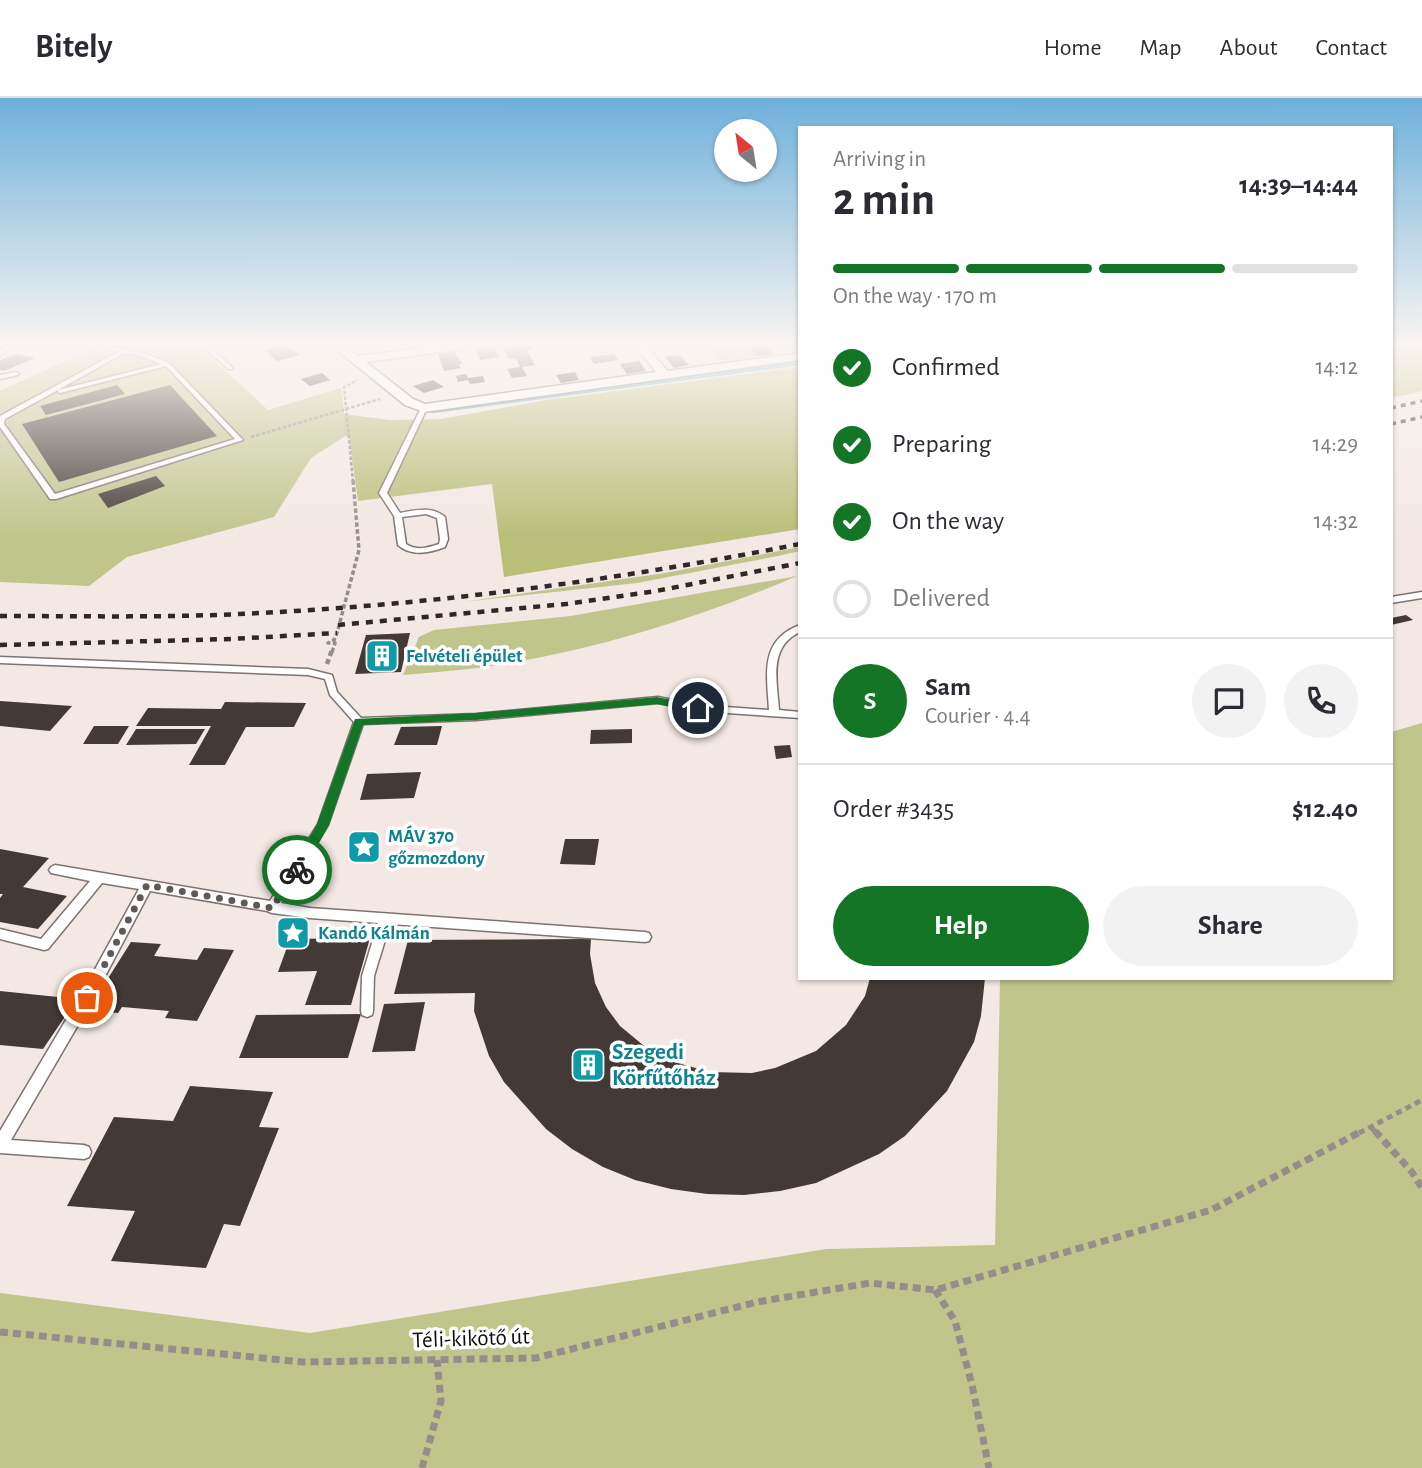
<!DOCTYPE html>
<html lang="en">
<head>
<meta charset="utf-8">
<style>
	body { margin:0; font-family:"Alegreya Sans",sans-serif; background:#f2f2f3; color:#2b2b33; height:100vh; display:flex; flex-direction:column; font-size:26px; white-space:nowrap }
	* { box-sizing:border-box; margin:0 }
	p { font-size:23px; color:#7c7c81 }
	.icon { flex:none; width:38px; height:38px; fill:none; stroke:currentColor; stroke-width:2; stroke-linecap:round; stroke-linejoin:round }
	.map { position:relative; flex:1; overflow:hidden }
	.panel { position:absolute; left:798px; top:28px; width:595px; height:854px; display:flex; flex-direction:column; background:#fff; border-radius:0px; box-shadow:0 2px 5px #0004 }
	.panel>* { flex:none }
	.needle { width:46px; rotate:330deg }
	.tools { position:absolute; left:714px; top:21px; display:grid; gap:14px }
	.tools a { display:grid; place-items:center; width:63px; height:63px; border-radius:50%; background:#fff; box-shadow:0 2px 5px #0004; font-size:35px }
	.pin { position:absolute; display:grid; place-items:center; width:60px; height:60px; color:#fff; margin:-30px; border:4px solid #fff; border-radius:50%; box-shadow:0 2px 7px #0007 }
	.courier { position:absolute; display:grid; place-items:center; width:70px; height:70px; margin:-35px; border:5px solid #147526; border-radius:50%; background:#fff; color:#222; box-shadow:0 2px 9px #0007 }
	.summary em { font-style:normal; font-weight:700 }
	.summary div { display:flex; flex-direction:column-reverse }
	.summary { display:flex; align-items:center; justify-content:space-between; height:119px; padding:0 35px }
	h1 { font-size:46px; font-weight:700; line-height:52px }
	.bar { display:grid; grid-template-columns:repeat(4,1fr); gap:10px 7px; align-content:center; height:84px; padding:0 35px }
	.bar i { height:9px; border-radius:5px; background:#e1e1e2 }
	.bar .on { background:#147526 }
	.bar p { grid-column:span 4 }
	.line { display:flex; align-items:center; gap:18px; padding:0 35px; border-top:2px solid #e1e1e2 }
	.line div { flex:1 }
	.round { display:grid; place-items:center; flex:none; width:74px; height:74px; border-radius:37px; background:#f2f2f3 }
	ol { padding:0 35px; list-style:none }
	li { display:flex; align-items:center; gap:21px; height:77px }
	li p { margin-inline-start:auto }
	li .icon { padding:7px; border-radius:50%; background:#147526; color:#fff; stroke-width:4 }
	li:last-child { color:#7c7c81 }
	li i { width:38px; height:38px; border:4px solid #e1e1e2; border-radius:50% }
	.cta { display:flex; gap:14px; margin-top:auto; padding:14px 35px }
	.cta a { flex:1; height:80px; border-radius:42px; background:#147526; color:#fff; font-size:28px; font-weight:700; line-height:80px; text-align:center }
	.cta a+a { background:#f2f2f3; color:#2b2b33 }
	header { display:flex; align-items:center; gap:42px; box-sizing:border-box; height:98px; padding:0 35px; background:#fff; border-bottom:2px solid #e1e1e2 }
	header strong { font-size:33px }
	nav { display:flex; gap:38px; margin-inline-start:auto; font-size:24px }
	.map>svg:first-child { display:block }
</style>
</head>
<body>
<header>
<strong>Bitely</strong>
<nav><a>Home</a><a>Map</a><a>About</a><a>Contact</a></nav>
</header>
<div class="map">
<svg width="1422" height="1370" viewBox="0 0 1422 1370">
	<rect width="100%" height="100%" fill="#f3e8e3"/>
	<g fill="#c0c58c">
		<path d="M 98,248 L 198,248 L 268,312 L 341,290 L 347,337 L 311,360 L 274,419 L 127,459 L 89,488 L 0,484 L 0,293 Z"/>
		<path d="M 706,248 L 748,248 L 757,258 L 719,263 Z"/>
		<path d="M 1391,248 L 1422,248 L 1422,293 L 1391,300 Z"/>
		<path d="M 800,449 L 800,453 L 778,458 L 637,485 L 463,504 L 665,475 Z"/>
		<path d="M 797,478 C 702,519 601,550 499,567 C 467,572 435,574 403,577 L 419,539 L 434,532 L 571,518 Z"/>
		<path d="M 1422,625 L 1422,1370 L 0,1370 L 0,1195 L 310,1235 L 826,1151 L 995,1147 L 1000,880 L 1391,880 L 1391,634 Z"/>
	</g>
	<path fill="#b9be79" d="M 800,269 L 800,431 L 504,479 L 492,386 L 358,403 L 349,339 L 344,336 L 344,316 L 389,322 L 441,321 L 546,302 Z"/>
	<g fill="none" stroke-linecap="round" stroke-linejoin="round">
		<path stroke="#57aac8" stroke-width="4.5" d="M 433,313 L 800,265"/>
	</g>
	<g fill="#433a37">
		<path d="M 280,248 L 288,248 L 300,257 L 277,263 L 264,252 Z"/>
		<path d="M 503,248 L 530,248 L 533,252 L 527,253 L 535,267 L 522,269 L 527,278 L 512,280 L 507,271 L 520,269 L 516,260 L 509,261 Z"/>
		<path d="M 748,248 L 769,248 L 773,256 L 757,258 Z"/>
		<path d="M 494,249 L 499,259 L 480,262 L 475,251 Z"/>
		<path d="M 454,254 L 463,266 L 459,266 L 461,270 L 444,273 L 438,256 Z"/>
		<path d="M 16,256 L 35,260 L 4,273 L 0,272 L 0,262 Z"/>
		<path d="M 614,256 L 618,262 L 594,266 L 590,259 Z"/>
		<path d="M 680,257 L 689,267 L 674,270 L 665,259 Z"/>
		<path d="M 639,263 L 646,273 L 627,276 L 620,266 Z"/>
		<path d="M 575,274 L 579,282 L 561,285 L 556,277 Z"/>
		<path d="M 322,275 L 330,282 L 310,288 L 301,281 Z"/>
		<path d="M 466,276 L 468,280 L 483,278 L 485,284 L 470,286 L 468,282 L 458,284 L 456,278 Z"/>
		<path d="M 433,282 L 444,289 L 424,295 L 413,288 Z"/>
		<path d="M 117,287 L 125,296 L 46,317 L 40,308 Z"/>
		<path d="M 170,287 L 217,338 L 59,384 L 22,326 Z"/>
		<path d="M 156,378 L 165,388 L 108,410 L 98,396 Z"/>
		<path d="M 1406,517 L 1413,522 L 1391,527 L 1391,520 Z"/>
		<path d="M 410,535 L 401,574 L 355,576 L 366,537 Z"/>
		<path d="M 0,603 L 72,608 L 50,633 L 0,628 Z"/>
		<path d="M 225,604 L 306,605 L 294,629 L 246,629 L 225,667 L 189,667 L 211,628 L 136,628 L 148,610 L 221,611 Z"/>
		<path d="M 94,628 L 129,628 L 118,646 L 83,646 Z"/>
		<path d="M 442,628 L 437,647 L 394,647 L 401,629 Z"/>
		<path d="M 136,631 L 205,631 L 196,646 L 126,647 Z"/>
		<path d="M 632,631 L 632,645 L 590,646 L 591,632 Z"/>
		<path d="M 790,647 L 792,659 L 776,661 L 774,648 Z"/>
		<path d="M 421,674 L 414,700 L 360,702 L 367,676 Z"/>
		<path d="M 565,741 L 599,741 L 595,767 L 560,766 Z"/>
		<path d="M 0,751 L 49,760 L 23,789 L 67,798 L 38,831 L 0,824 L 0,800 L 3,796 L 0,796 Z"/>
		<path d="M 370,840 L 351,907 L 305,907 L 317,873 L 278,874 L 290,841 Z"/>
		<path d="M 591,841 L 590,856 L 595,885 L 606,909 L 620,928 L 649,952 L 667,962 L 710,974 L 752,975 L 775,970 L 816,953 L 846,927 L 865,898 L 870,880 L 985,880 L 981,918 L 974,944 L 947,993 L 905,1038 L 879,1056 L 816,1085 L 780,1093 L 744,1097 L 707,1096 L 671,1091 L 635,1082 L 603,1069 L 572,1051 L 546,1031 L 504,984 L 489,958 L 474,913 L 475,895 L 394,896 L 408,842 Z"/>
		<path d="M 131,844 L 161,846 L 154,858 L 197,862 L 204,850 L 234,852 L 197,923 L 165,920 L 169,913 L 122,909 L 118,915 L 88,912 Z"/>
		<path d="M 0,893 L 77,901 L 43,951 L 0,947 Z"/>
		<path d="M 425,904 L 415,953 L 372,954 L 384,906 Z"/>
		<path d="M 361,916 L 348,960 L 239,960 L 256,917 Z"/>
		<path d="M 190,988 L 273,994 L 259,1029 L 279,1030 L 240,1128 L 224,1126 L 206,1170 L 111,1163 L 135,1113 L 67,1108 L 114,1019 L 173,1023 Z"/>
	</g>
	<g fill="none" stroke-linecap="round" stroke-linejoin="round">
		<defs>
			<g id="lane">
				<path d="M 6,248 L 12,248 L 0,258 L 0,253 Z"/>
				<path d="M 97,248 L 108,248 L 143,255 L 169,265 L 243,342 L 56,401 L 50,401 L 0,329 L 0,318 L 118,254 ZM 124,255 L 141,258 L 161,266 L 58,292 ZM 166,268 L 235,341 L 55,396 L 4,326 L 5,321 L 58,292 L 58,294 L 60,295 Z"/>
				<path d="M 203,248 L 209,248 L 232,269 L 232,271 L 228,271 Z"/>
				<path d="M 16,274 L 19,276 L 18,277 L 0,281 L 0,277 Z"/>
				<path d="M 424,308 L 427,310 L 387,395 L 400,415 C 416,412 432,408 445,419 L 448,441 L 445,449 C 429,455 412,459 398,447 L 394,418 L 379,395 L 421,310 ZM 426,416 L 437,420 L 440,441 L 439,446 C 427,450 417,453 406,446 L 402,419 Z"/>
				<path d="M 1422,494 L 1422,500 L 1391,505 L 1391,499 Z"/>
				<path d="M 800,527 L 800,534 C 768,549 777,583 779,612 L 800,614 L 800,620 L 698,613 L 658,605 L 476,622 L 363,626 L 328,727 L 281,805 L 310,810 L 645,834 L 649,835 L 651,839 L 649,843 L 645,844 L 390,826 L 374,878 L 373,913 L 372,917 L 367,919 L 362,917 L 361,913 L 362,878 L 378,825 L 310,820 L 272,815 L 267,813 L 150,793 L 92,903 L 11,1042 L 84,1047 L 89,1049 L 91,1054 L 89,1059 L 84,1061 L 0,1055 L 0,1033 L 82,895 L 139,791 L 102,785 L 48,851 L 44,852 L 0,841 L 0,831 L 41,841 L 90,783 L 51,775 L 49,772 L 51,769 L 55,767 L 270,803 L 318,726 L 354,624 L 330,597 L 325,581 L 308,577 L 0,565 L 0,559 L 308,571 L 332,577 L 337,594 L 361,620 L 476,616 L 658,599 L 698,607 L 769,612 C 767,577 759,542 800,527 Z"/>
			</g>
			<path id="street" d="M 332,248 L 345,248 L 358,258 L 436,248 L 468,248 L 462,251 L 366,264 L 413,301 L 425,306 L 656,274 L 635,248 L 647,248 L 667,273 L 800,255 L 800,262 L 424,314 L 405,307 Z"/>
		</defs>
		<use href="#lane" stroke="#7d7370" stroke-width="3"/>
		<use href="#street" stroke="#7d7370" stroke-width="3"/>
		<g stroke="#958d8a" stroke-width="2.5" stroke-dasharray="3.5 2" stroke-linecap="butt">
			<path d="M 251,339 L 380,301"/>
			<path d="M 353,384 L 344,289 L 358,282"/>
		</g>
		<path stroke="#958d8a" stroke-width="3.5" stroke-dasharray="4.5 2.5" stroke-linecap="butt" d="M 332,554 L 335,545 L 328,545 L 334,542 L 337,535 L 359,452 L 353,382"/>
		<path stroke="#958d8a" stroke-width="4.5" stroke-dasharray="5 3.5" stroke-linecap="butt" d="M 327,566 L 332,552"/>
		<g stroke="#958d8a" stroke-width="5" stroke-dasharray="6 4.5" stroke-linecap="butt">
			<path d="M 1371,1029 L 1376,1035"/>
			<path d="M 1359,1035 L 1422,1002"/>
		</g>
		<g stroke="#958d8a" stroke-width="7" stroke-dasharray="8 5" stroke-linecap="butt">
			<path d="M 1375,1033 L 1412,1074 L 1422,1090"/>
			<path d="M 935,1192 L 955,1223 L 972,1287 L 989,1370"/>
			<path d="M 0,1234 L 303,1264 L 536,1260 L 757,1204 L 870,1185 L 935,1192 L 1211,1112 L 1362,1033"/>
			<path d="M 422,1370 L 441,1303 L 437,1262"/>
		</g>
		<use href="#lane" fill="#fff" fill-rule="evenodd"/>
		<use href="#street" fill="#fff" fill-rule="evenodd"/>
		<g stroke="#2e2927" stroke-width="3.5" stroke-dasharray="5 5" stroke-linecap="butt">
			<path d="M 1391,310 L 1422,303"/>
			<path d="M 1391,326 L 1422,319"/>
		</g>
		<g stroke="#2e2927" stroke-width="4.5" stroke-dasharray="7 7" stroke-linecap="butt">
			<path d="M 0,518 C 86,518 173,520 259,515 C 441,506 622,481 800,446"/>
			<path d="M 338,527 L 566,506 L 656,493 L 800,465"/>
			<path d="M 0,547 L 231,541 L 337,535"/>
		</g>
	</g>
	<linearGradient id="sky" x2="0" y2="1"><stop stop-color="#6eb0db"/><stop offset="0.56" stop-color="#faf5f2"/><stop offset="1" stop-color="#faf5f2" stop-opacity="0"/></linearGradient>
	<rect width="1422" height="440" fill="url(#sky)"/>
	<path fill="#147526" d="M 657,599 L 698,607 L 704,610 L 698,614 L 657,606 L 476,622 L 363,627 L 329,727 L 301,776 L 297,777 L 291,772 L 317,726 L 355,621 L 476,615 Z"/>
	<g fill="none" stroke-linecap="round" stroke-linejoin="round">
		<path stroke="#5f5856" stroke-width="7" stroke-dasharray="0 12.6" d="M 87,900 L 147,787 L 272,810 L 297,772"/>
	</g>
	<defs>
		<symbol id="building-square" viewBox="-11 -11 22 22"><rect x="-9" y="-9" width="18" height="18" rx="4" fill="#0f9aa8" stroke="#fff"/><path d="M-4-6H4V6H1V3H-1V6H-4ZM-2.5-4.3h1.7v1.8h-1.7ZM.8-4.3h1.7v1.8H.8ZM-2.5-1h1.7V.8h-1.7ZM.8-1h1.7V.8H.8Z" fill="#fff"/></symbol>
		<symbol id="sight-square" viewBox="-11 -11 22 22"><rect x="-9" y="-9" width="18" height="18" rx="4" fill="#0f9aa8" stroke="#fff"/><path d="M0-6L1.8-2.2L6-1.7L2.9 1.2L3.7 5.4L0 3.3L-3.7 5.4L-2.9 1.2L-6-1.7L-1.8-2.2Z" fill="#fff"/></symbol>
	</defs>
	<g fill-rule="evenodd">
		<use href="#building-square" x="363" y="539" width="38" height="38"/>
		<use href="#sight-square" x="345" y="730" width="38" height="38"/>
		<use href="#sight-square" x="274" y="816" width="38" height="38"/>
		<use href="#building-square" x="569" y="948" width="38" height="38"/>
	</g>
	<g text-anchor="middle" dominant-baseline="central" stroke-width="7" stroke-linejoin="round" paint-order="stroke">
		<g font-size="19" font-weight="bold" fill="#0d838f" stroke="#fff" text-anchor="start">
			<text x="406" y="558">Felvételi épület</text>
			<text x="388" y="738">MÁV 370<tspan x="388" dy="22">gőzmozdony</tspan></text>
			<text x="318" y="835">Kandó Kálmán</text>
		</g>
		<g font-size="23" font-weight="bold" fill="#0d838f" stroke="#fff" text-anchor="start">
			<text x="612" y="954">Szegedi<tspan x="612" dy="26">Körfűtőház</tspan></text>
		</g>
		<g font-size="23" fill="#0f0b0a" stroke="#fff">
			<text transform="translate(471 1241) rotate(-2)">Téli-kikötő út</text>
		</g>
	</g>
</svg>
<div class="tools">
<a><svg class="needle" viewBox="-14 -14 28 28"><path d="M0-13l5 13h-10z" fill="#e53935"/><path d="M0 13l5-13h-10z" fill="#7c7c81"/></svg></a>
</div>
<div class="pin" style="left:87px;top:900px;background:#ea580c"><svg class="icon" aria-label="bag" viewBox="0 0 24 24"><path d="M5 8h14l-1 12H6zM9 8a3 3 0 0 1 6 0"/></svg></div>
<div class="pin" style="left:698px;top:610px;background:#1f2937"><svg class="icon" aria-label="home" viewBox="0 0 24 24"><path d="M3 11l9-7 9 7M6 9v11h12V9"/></svg></div>
<div class="courier" style="left:297px;top:772px"><svg class="icon" aria-label="bike" viewBox="0 0 24 24"><circle cx="6" cy="16" r="4"/><circle cx="18" cy="16" r="4"/><path d="M6 16l4-8h5l3 8M10 8l3 8H6M13 5h3"/></svg></div>
<section class="panel">
<div class="summary"><div><h1>2 min</h1><p>Arriving in</p></div><em>14:39–14:44</em></div>
<div class="bar"><i class="on"></i><i class="on"></i><i class="on"></i><i></i><p>On the way · 170 m</p></div>
<ol>
<li><svg class="icon" aria-label="check" viewBox="0 0 24 24"><path d="M5 12l5 5 9-10"/></svg>Confirmed<p>14:12</p></li>
<li><svg class="icon" aria-label="check" viewBox="0 0 24 24"><path d="M5 12l5 5 9-10"/></svg>Preparing<p>14:29</p></li>
<li><svg class="icon" aria-label="check" viewBox="0 0 24 24"><path d="M5 12l5 5 9-10"/></svg>On the way<p>14:32</p></li>
<li><i></i>Delivered</li>
</ol>
<div class="line" style="height:126px"><b class="round" style="background:#147526;color:#fff">S</b><div><b>Sam</b><p>Courier · 4.4</p></div><a class="round"><svg class="icon" aria-label="chat" viewBox="0 0 24 24"><path d="M4 5h16v11H9l-5 4z"/></svg></a><a class="round"><svg class="icon" aria-label="phone" viewBox="0 0 24 24"><path d="M5 4h4l2 5-3 2q2 4 5 5l2-3 5 2v4C11 20 4 13 5 4z"/></svg></a></div>
<div class="line" style="height:91px"><div>Order #3435</div><b>$12.40</b></div>
<div class="cta"><a>Help</a><a>Share</a></div>
</section>
</div>
</body>
</html>
